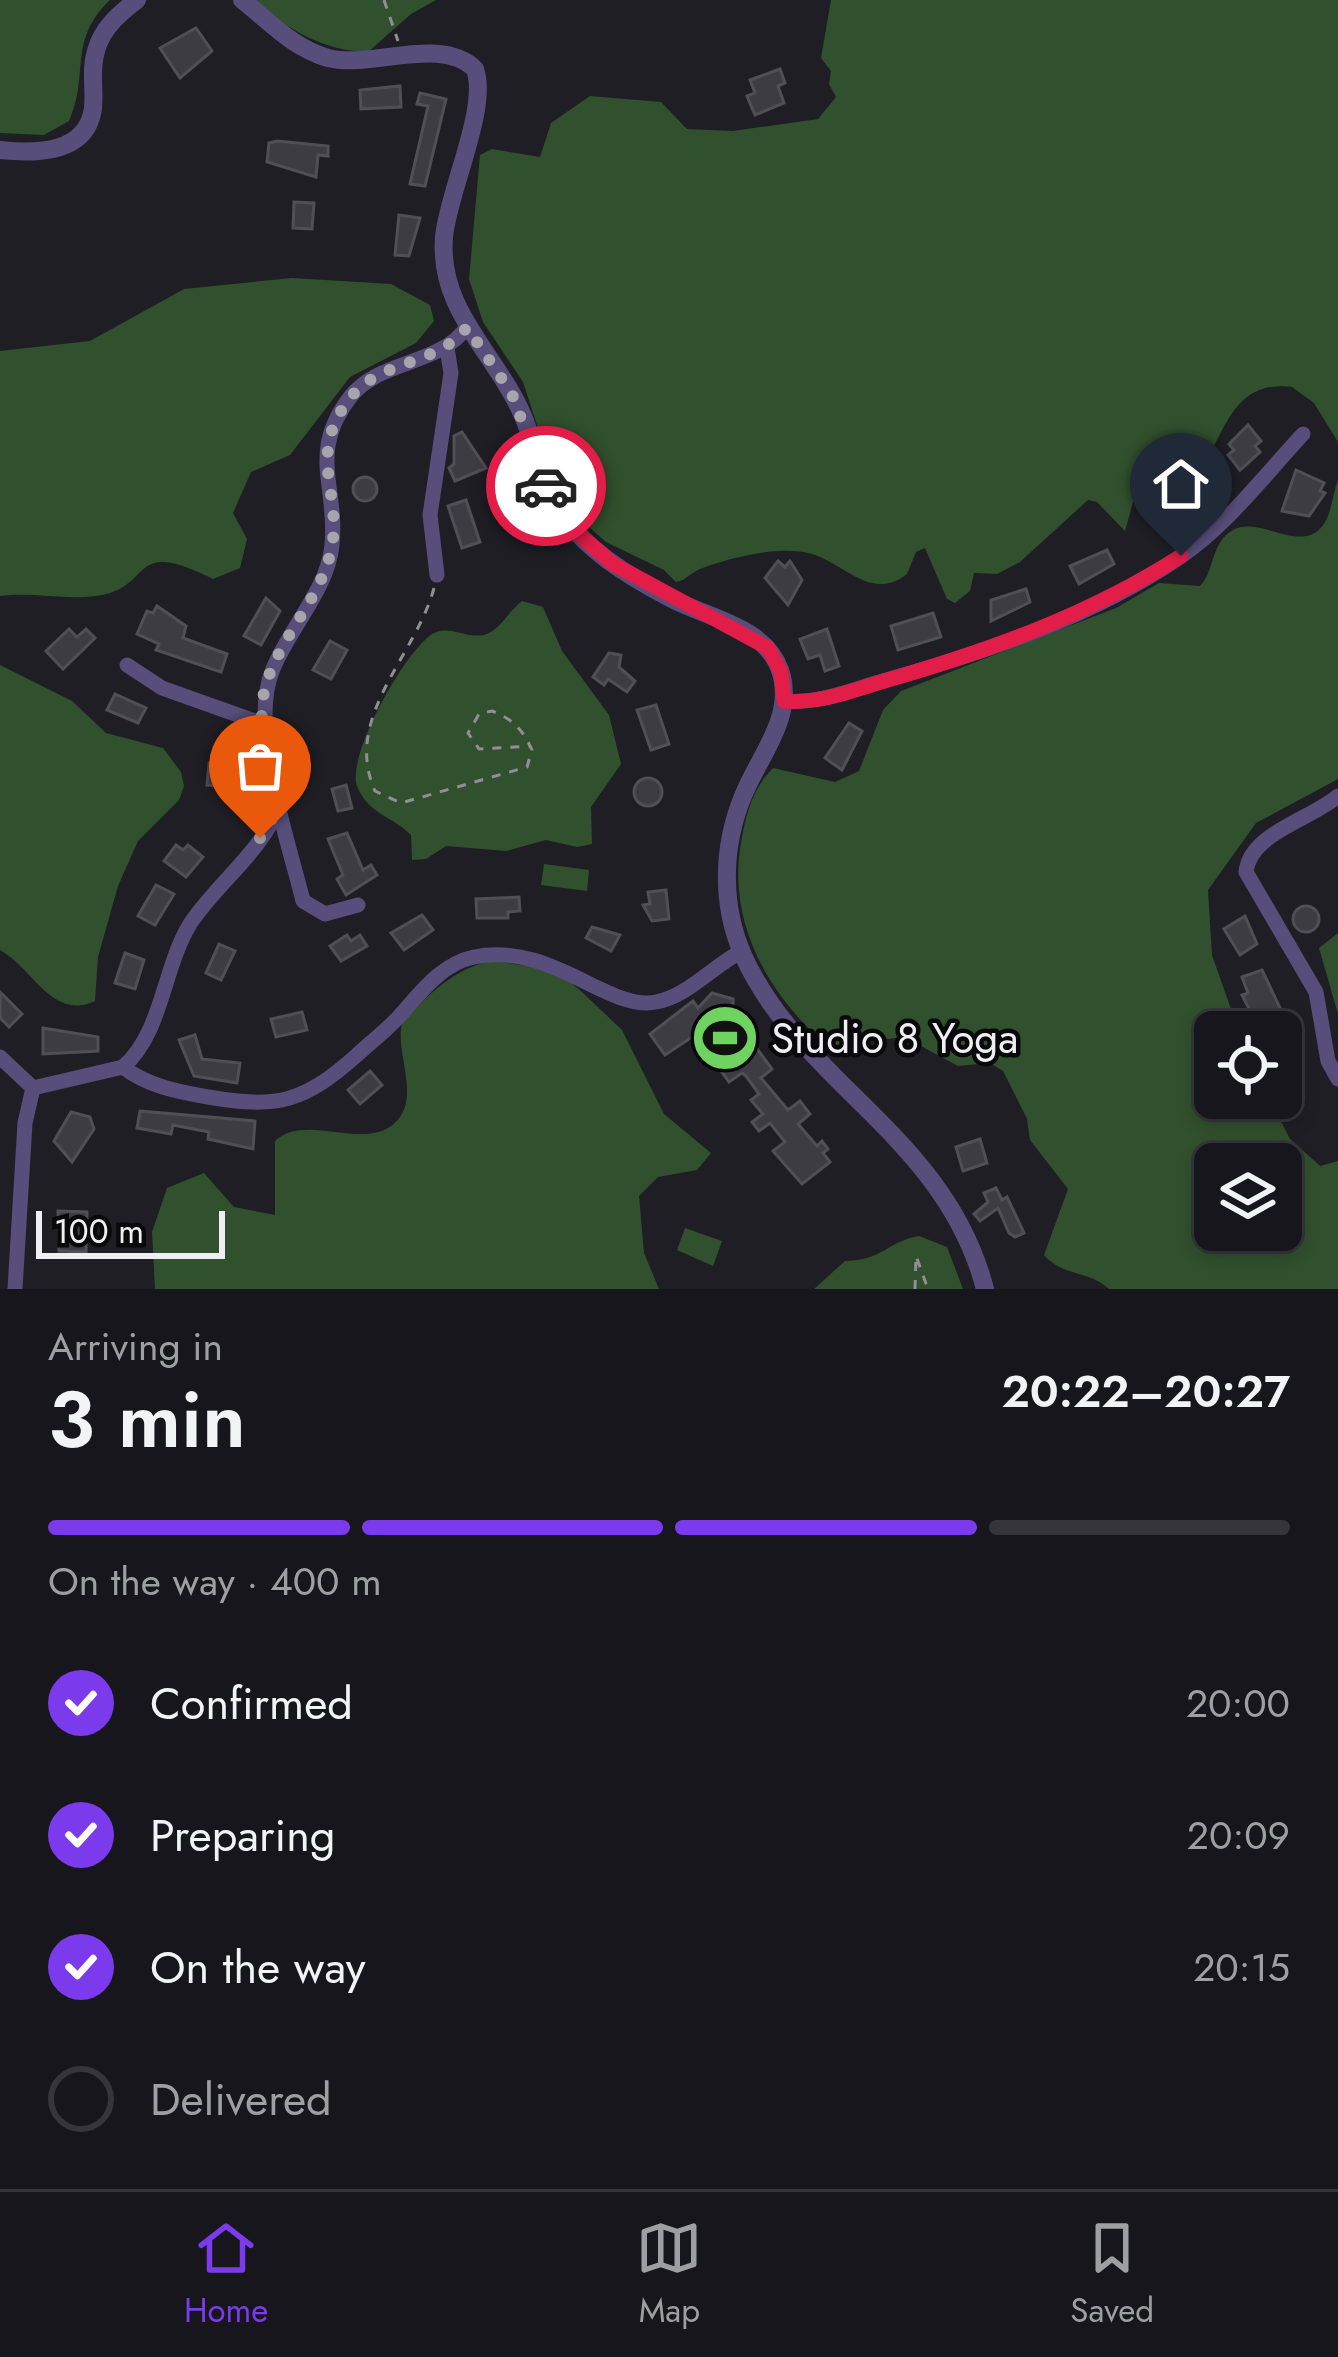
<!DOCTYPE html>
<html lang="en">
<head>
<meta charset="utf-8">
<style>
	body { margin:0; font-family:Jost,sans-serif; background:#242329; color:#f1f3f6; height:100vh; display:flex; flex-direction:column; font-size:45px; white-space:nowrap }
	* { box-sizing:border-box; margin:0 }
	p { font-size:39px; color:#9e9fa3 }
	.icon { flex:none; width:66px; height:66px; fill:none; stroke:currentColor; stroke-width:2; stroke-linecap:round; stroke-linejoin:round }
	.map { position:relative; height:1289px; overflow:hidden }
	.side { display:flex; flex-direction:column; background:#17161c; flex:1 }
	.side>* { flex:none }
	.tools { position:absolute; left:1194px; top:1011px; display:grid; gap:24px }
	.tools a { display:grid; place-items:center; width:108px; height:108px; border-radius:18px; background:#17161c; box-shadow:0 6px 18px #0003,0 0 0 3px #36353b; font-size:60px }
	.scale { position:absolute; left:36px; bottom:30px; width:189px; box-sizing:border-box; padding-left:12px; border:6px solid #efeef3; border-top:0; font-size:33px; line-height:42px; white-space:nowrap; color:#efeef3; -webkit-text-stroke:9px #09080b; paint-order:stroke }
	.pin { position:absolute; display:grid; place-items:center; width:102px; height:102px; color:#fff; margin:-123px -51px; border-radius:50% 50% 50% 0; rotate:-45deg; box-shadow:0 0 12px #0007 }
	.pin .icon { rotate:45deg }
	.courier { position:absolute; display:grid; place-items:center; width:120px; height:120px; margin:-60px; border:9px solid #e11d48; border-radius:50%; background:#fff; color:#222; box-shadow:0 3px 15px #0007 }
	.summary em { font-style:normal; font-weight:600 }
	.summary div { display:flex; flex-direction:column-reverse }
	.summary { display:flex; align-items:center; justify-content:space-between; height:204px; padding:0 48px }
	h1 { font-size:78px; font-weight:600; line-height:90px }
	.bar { display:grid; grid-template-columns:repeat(4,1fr); gap:18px 12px; align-content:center; height:144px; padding:0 48px }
	.bar i { height:15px; border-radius:9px; background:#36353b }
	.bar .active { background:#7c3aed }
	.bar p { grid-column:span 4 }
	ol { padding:0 48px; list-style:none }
	li { display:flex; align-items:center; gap:36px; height:132px }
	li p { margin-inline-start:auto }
	li .icon { padding:12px; border-radius:50%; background:#7c3aed; color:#fff; stroke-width:4 }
	li:last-child { color:#9e9fa3 }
	li i { width:66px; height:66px; border:6px solid #36353b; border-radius:50% }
	.menu { display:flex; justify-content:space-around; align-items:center; height:168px; border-top:3px solid #36353b; background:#17161c; font-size:33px; color:#9e9fa3 }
	.menu a { display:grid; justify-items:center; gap:6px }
	.menu .active { color:#7c3aed }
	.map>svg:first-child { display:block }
</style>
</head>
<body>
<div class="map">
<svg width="1338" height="1289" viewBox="0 0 1338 1289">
	<rect width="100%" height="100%" fill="#1f1e25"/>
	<g fill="#31502d" fill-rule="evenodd">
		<path d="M 0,0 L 110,0 C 67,41 90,75 69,121 L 44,135 L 0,133 Z"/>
		<path d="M 256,0 L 436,0 L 411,14 L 368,52 C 325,51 286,30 256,0 Z"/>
		<path d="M 831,0 L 1338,0 L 1338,442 L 1314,403 L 1292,387 C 1223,378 1224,454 1193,472 C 1175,483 1158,481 1138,484 L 1125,531 L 1097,502 L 1088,500 L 1020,562 L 997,574 L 974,573 L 970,591 L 955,603 L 947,599 L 925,548 L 916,552 L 907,574 C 872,602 845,564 812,554 C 780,545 731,557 700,569 C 690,573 687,580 676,582 L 664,570 L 606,542 L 574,514 L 550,465 L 523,382 L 483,322 L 469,279 L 480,155 L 492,149 L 540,157 L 551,123 L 590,96 L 661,102 L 687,129 L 733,131 L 818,119 L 836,97 L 829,84 L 831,71 L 821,58 Z"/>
		<path d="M 292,278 L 391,284 L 430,305 L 434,321 L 416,343 L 350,377 L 290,455 L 251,472 L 233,513 L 247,539 L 240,568 L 213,579 C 126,535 156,589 95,596 C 64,600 32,592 0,596 L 0,351 L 90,341 L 184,289 Z"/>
		<path d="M 1338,479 L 1338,779 L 1256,823 L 1208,890 L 1212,955 L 1239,1032 L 1215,1032 L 1215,1098 L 1269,1098 L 1290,1139 L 1320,1166 L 1338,1161 L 1338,1289 L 1109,1289 C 1089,1270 1063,1277 1044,1255 L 1068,1189 L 1030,1140 L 1027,1119 L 1003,1071 L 990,1063 L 958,1066 L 904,1037 L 827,1046 C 768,994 727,923 741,843 C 746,814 752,789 773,768 L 835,782 L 859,771 L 883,710 L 901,691 L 1116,608 L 1159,583 L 1200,586 C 1215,571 1210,543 1233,530 C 1262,514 1309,562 1328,516 C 1332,505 1334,491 1338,479 ZM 1215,1164 L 1281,1164 L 1281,1230 L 1215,1230 Z"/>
		<path d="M 522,601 L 543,607 L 562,651 L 609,715 L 621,764 L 591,807 L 592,844 L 577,847 L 546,840 L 506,851 L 446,846 L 426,859 L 412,860 L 411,835 C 392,816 368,814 357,786 C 346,757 406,648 434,633 C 451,624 471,642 489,633 C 502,626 510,610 522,601 Z"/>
		<path d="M 0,665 L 72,701 L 106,733 L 163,748 L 181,772 L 184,786 L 179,800 L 138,841 L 118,886 L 98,957 L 95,1001 C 52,1021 33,968 0,950 Z"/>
		<path d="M 544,864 L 589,870 L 587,891 L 541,885 Z"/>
		<path d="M 1338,933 L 1338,1014 L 1319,948 Z"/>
		<path d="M 495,961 L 557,971 L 582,992 L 622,1030 L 664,1114 L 711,1153 L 697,1170 L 658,1177 L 639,1196 L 644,1253 L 659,1289 L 155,1289 L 152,1232 L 167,1188 L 204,1173 L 234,1207 L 275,1215 L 275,1141 C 308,1110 371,1157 400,1117 C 418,1091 395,1051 402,1023 C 426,996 459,964 495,961 Z"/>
		<path d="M 685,1228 L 722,1241 L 713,1266 L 677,1250 Z"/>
		<path d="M 919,1236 L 947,1247 L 963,1289 L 814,1289 L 845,1261 C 884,1260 886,1242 919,1236 Z"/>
	</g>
	<g fill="#3d3c43" stroke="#504f56" stroke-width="3">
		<path d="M 196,28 L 212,51 L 180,78 L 160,48 Z"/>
		<path d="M 780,69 L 785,83 L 778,86 L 784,103 L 755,115 L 747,96 L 755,93 L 750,80 Z"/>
		<path d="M 400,86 L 401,107 L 361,109 L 360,90 Z"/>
		<path d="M 420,93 L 446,99 L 425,186 L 410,184 L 428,106 L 417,104 Z"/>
		<path d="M 277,141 L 328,146 L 328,156 L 318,155 L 316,177 L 267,162 L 269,143 Z"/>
		<path d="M 294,202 L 314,203 L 312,229 L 293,228 Z"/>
		<path d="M 399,215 L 420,218 L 409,256 L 395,255 Z"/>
		<path d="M 1248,425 L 1261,441 L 1255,446 L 1260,452 L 1240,470 L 1228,455 L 1234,450 L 1229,444 Z"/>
		<path d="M 462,432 L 486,468 L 455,481 L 449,468 L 454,464 L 454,436 Z"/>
		<path d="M 1296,470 L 1324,483 L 1320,491 L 1325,493 L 1309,516 L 1282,511 Z"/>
		<circle cx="365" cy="489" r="12"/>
		<path d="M 1174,497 L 1186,519 L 1178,524 L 1182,530 L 1169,538 L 1155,514 Z"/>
		<path d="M 466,500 L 480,542 L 462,548 L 448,506 Z"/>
		<path d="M 1107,550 L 1114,564 L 1079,584 L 1070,566 Z"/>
		<path d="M 778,561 L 785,567 L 790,561 L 802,580 L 788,605 L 765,578 Z"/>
		<path d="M 1026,589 L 1030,602 L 991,621 L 991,600 Z"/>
		<path d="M 266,598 L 280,611 L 261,645 L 244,636 Z"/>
		<path d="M 157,606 L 186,626 L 183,638 L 227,654 L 221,672 L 156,650 L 159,644 L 137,634 L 147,611 L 153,613 Z"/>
		<path d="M 933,613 L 941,637 L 898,650 L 891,626 Z"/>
		<path d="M 69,629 L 77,637 L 86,629 L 95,638 L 63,669 L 46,651 Z"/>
		<path d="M 827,629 L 839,666 L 825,671 L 820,655 L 808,659 L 800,639 Z"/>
		<path d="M 330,641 L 347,650 L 331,679 L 313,670 Z"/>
		<path d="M 609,653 L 621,655 L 619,667 L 635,681 L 627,692 L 608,679 L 604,685 L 593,677 Z"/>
		<path d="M 115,694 L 146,708 L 138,723 L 107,710 Z"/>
		<path d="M 656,705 L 669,744 L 651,750 L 637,710 Z"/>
		<path d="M 849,723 L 862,731 L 842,770 L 825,758 Z"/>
		<path d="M 225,751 L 240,752 L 237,787 L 207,785 L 209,763 L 224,764 Z"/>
		<circle cx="648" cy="792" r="14"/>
		<path d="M 346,785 L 352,808 L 338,811 L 332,789 Z"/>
		<path d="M 347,833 L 363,870 L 371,865 L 377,875 L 346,895 L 337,879 L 343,875 L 328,839 Z"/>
		<path d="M 176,845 L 183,850 L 188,845 L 203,857 L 186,877 L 164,861 Z"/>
		<path d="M 156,885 L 174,894 L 155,925 L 138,916 Z"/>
		<path d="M 666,890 L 669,919 L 652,921 L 643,905 L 650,904 L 648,892 Z"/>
		<path d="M 519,897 L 520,911 L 508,912 L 508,918 L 477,918 L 476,899 Z"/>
		<circle cx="1306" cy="919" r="13"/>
		<path d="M 422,915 L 433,930 L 404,950 L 391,933 Z"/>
		<path d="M 1245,916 L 1257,944 L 1240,955 L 1224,929 Z"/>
		<path d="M 592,927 L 620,935 L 611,951 L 586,938 Z"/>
		<path d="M 347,935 L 351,941 L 360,935 L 367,946 L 341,961 L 330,946 Z"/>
		<path d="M 219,944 L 235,951 L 221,980 L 206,973 Z"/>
		<path d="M 125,953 L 144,960 L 135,989 L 115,983 Z"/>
		<path d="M 1262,970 L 1281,1010 L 1272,1015 L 1277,1032 L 1261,1032 L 1242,995 L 1248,993 L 1242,977 Z"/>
		<path d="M 0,992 L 22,1014 L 9,1027 L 0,1018 Z"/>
		<path d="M 712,993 L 733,999 L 733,1016 L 772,1069 L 761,1078 L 788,1110 L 800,1101 L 810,1114 L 798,1124 L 817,1146 L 822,1141 L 828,1149 L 823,1153 L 830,1162 L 802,1184 L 773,1151 L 785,1142 L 770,1123 L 759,1131 L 752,1122 L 763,1114 L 751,1100 L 759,1094 L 746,1076 L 742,1073 L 729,1082 L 695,1035 L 665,1055 L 650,1034 L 693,1001 L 698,1008 Z"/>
		<path d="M 302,1012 L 307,1030 L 276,1037 L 271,1019 Z"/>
		<path d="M 43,1028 L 98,1037 L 98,1051 L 43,1054 Z"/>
		<path d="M 195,1035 L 202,1059 L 240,1063 L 237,1083 L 194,1076 L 179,1040 Z"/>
		<path d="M 370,1071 L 382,1085 L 360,1104 L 348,1090 Z"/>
		<path d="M 140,1111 L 255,1121 L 253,1149 L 208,1139 L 209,1132 L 173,1125 L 171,1134 L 137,1128 Z"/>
		<path d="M 71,1112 L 90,1117 L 94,1129 L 72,1162 L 54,1141 Z"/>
		<path d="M 980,1139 L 987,1163 L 963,1171 L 956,1147 Z"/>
		<path d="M 996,1188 L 1002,1200 L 1007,1197 L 1024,1233 L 1015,1237 L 1009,1233 L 998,1208 L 980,1221 L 974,1214 L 988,1202 L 984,1193 Z"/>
		<path d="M 58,1211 L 87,1212 L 86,1252 L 59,1251 Z"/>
	</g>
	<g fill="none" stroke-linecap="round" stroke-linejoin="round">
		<g stroke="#908f95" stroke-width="3" stroke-dasharray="9 9" stroke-linecap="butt">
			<path d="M 384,0 L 398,41"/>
			<path d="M 434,588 C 416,656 342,717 375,791 L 401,803 L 527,767 L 532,750 C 523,730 513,719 492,711 L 479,714 L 468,733 L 479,749 L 530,746"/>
			<path d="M 915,1289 L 916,1256 L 928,1289"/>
		</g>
		<g stroke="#584e7b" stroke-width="15">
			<path d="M 437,575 L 430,515 L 451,373 L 447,348"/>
			<path d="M 127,665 L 162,688 L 263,724"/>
			<path d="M 785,701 C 818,704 851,690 883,681 C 985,652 1091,618 1180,557 C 1227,525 1264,476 1303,434"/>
			<path d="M 1338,796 C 1310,820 1250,833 1246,872 L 1316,992 L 1328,1061 L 1338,1079"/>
			<path d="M 358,905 L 325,914 L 303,901 C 288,839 248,727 273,669 C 289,629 328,589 332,545 C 338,486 307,452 351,396 C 381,359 439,366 467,327"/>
			<path d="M 0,1057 L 33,1088"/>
			<path d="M 123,1067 C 162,1034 163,968 190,924 C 217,883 263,851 280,804"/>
			<path d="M 33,1088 L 123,1067 C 147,1086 179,1092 208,1097 C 279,1109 304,1102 357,1055 C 373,1040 390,1028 404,1011 C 423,989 444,963 474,957 C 550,941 609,1012 656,1002 C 688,996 713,966 742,951"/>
			<path d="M 15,1289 L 25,1123 L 33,1088"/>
		</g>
		<g stroke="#584e7b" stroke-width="18">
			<path d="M 242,0 C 270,22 293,48 328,58 C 372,69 441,35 475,69 C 489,108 448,192 444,237 C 438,311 496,353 523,416 C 536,446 540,481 558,509 C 584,549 628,576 670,598 C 707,618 765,626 780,670 C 796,716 759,756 743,796 C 722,847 721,905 743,955 C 801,1084 945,1135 985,1289"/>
			<path d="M 0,150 C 36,154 87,154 93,108 C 95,89 90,70 96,51 C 102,28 119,14 137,0"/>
		</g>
	</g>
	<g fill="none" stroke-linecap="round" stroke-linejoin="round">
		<path stroke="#a6a5ab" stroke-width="12" stroke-dasharray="0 21.6" d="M 260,838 L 280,805 C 275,773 259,736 262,705 C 268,649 316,608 330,555 C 346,495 303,457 351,397 C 381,359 438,366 467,327 L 512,394 L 546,486"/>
		<path stroke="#e11d48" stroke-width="15" d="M 546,486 L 574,530 L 613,564 L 768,648 L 781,672 L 784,701 C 819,704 851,691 884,681 C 988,651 1089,615 1181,556"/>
	</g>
	<defs>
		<symbol id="stadium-disc" viewBox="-11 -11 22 22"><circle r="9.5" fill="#6ed361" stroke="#09080b"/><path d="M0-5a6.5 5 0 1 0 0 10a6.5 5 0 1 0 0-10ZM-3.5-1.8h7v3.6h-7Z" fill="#111"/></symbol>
	</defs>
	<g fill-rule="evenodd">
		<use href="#stadium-disc" x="687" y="1000" width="76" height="76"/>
	</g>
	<g text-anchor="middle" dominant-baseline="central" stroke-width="9" stroke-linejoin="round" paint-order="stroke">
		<g font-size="42" fill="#efeef3" stroke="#09080b" text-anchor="start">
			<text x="771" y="1038">Studio 8 Yoga</text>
		</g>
	</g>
</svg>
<div class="tools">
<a><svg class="icon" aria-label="locate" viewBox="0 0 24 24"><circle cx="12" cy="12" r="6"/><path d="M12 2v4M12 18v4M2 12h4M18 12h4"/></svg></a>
<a><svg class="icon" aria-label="layers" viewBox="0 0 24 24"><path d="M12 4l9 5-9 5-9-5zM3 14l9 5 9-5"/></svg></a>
</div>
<div class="scale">100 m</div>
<div class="pin" style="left:260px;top:838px;background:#ea580c"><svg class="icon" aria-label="bag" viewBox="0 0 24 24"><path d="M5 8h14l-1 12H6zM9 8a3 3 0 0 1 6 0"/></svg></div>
<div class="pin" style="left:1181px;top:556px;background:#1f2937"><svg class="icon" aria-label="home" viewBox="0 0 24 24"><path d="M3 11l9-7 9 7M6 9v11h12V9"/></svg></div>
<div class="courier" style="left:546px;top:486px"><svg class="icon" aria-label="car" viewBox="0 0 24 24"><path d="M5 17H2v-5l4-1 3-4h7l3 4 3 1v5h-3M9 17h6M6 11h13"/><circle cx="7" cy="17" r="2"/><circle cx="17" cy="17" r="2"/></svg></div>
</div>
<section class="side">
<div class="summary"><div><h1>3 min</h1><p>Arriving in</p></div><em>20:22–20:27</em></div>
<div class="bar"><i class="active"></i><i class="active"></i><i class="active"></i><i></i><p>On the way · 400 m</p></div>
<ol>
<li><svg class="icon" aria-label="check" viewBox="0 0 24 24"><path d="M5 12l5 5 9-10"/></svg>Confirmed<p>20:00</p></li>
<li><svg class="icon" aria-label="check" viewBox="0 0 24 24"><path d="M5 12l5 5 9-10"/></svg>Preparing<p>20:09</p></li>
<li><svg class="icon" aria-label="check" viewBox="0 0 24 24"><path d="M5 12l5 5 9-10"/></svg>On the way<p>20:15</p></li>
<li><i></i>Delivered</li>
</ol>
</section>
<nav class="menu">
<a class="active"><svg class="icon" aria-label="home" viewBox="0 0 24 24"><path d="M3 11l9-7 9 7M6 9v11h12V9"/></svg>Home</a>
<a><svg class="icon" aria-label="map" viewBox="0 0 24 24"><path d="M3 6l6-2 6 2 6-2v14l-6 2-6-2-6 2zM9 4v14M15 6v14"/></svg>Map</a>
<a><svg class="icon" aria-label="saved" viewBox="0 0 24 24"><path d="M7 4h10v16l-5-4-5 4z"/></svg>Saved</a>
</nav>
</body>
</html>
